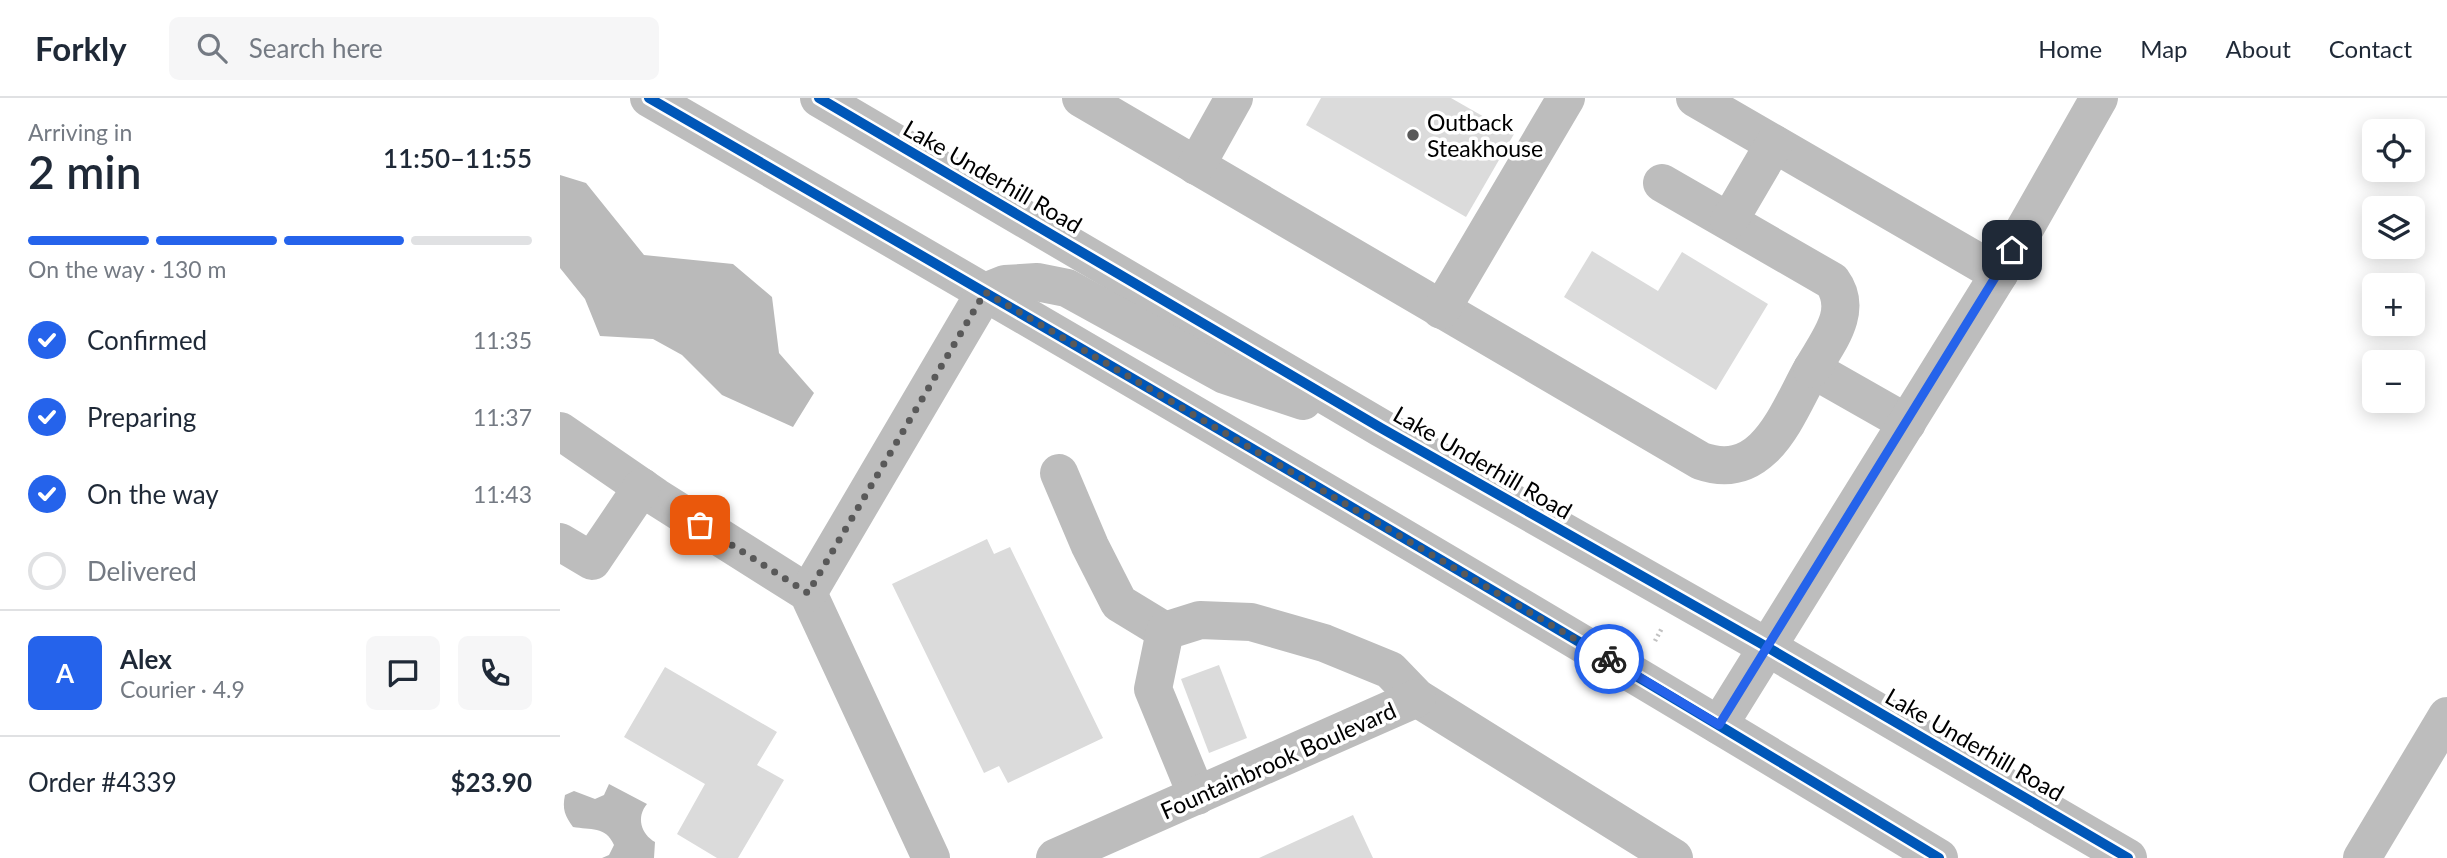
<!DOCTYPE html>
<html lang="en">
<head>
<meta charset="utf-8">
<style>
	body { margin:0; font-family:Lato,sans-serif; background:#f6f6f7; color:#1f2937; height:100vh; display:flex; flex-direction:column; font-size:26px; white-space:nowrap }
	* { box-sizing:border-box; margin:0 }
	p { font-size:23px; color:#747a83 }
	.icon { flex:none; width:38px; height:38px; fill:none; stroke:currentColor; stroke-width:2; stroke-linecap:round; stroke-linejoin:round }
	.map { position:relative; flex:1; overflow:hidden }
	.side { display:flex; flex-direction:column; background:#fff; width:560px }
	.side>* { flex:none }
	.buttons { position:absolute; left:1802px; top:21px; display:grid; gap:14px }
	.buttons a { display:grid; place-items:center; width:63px; height:63px; border-radius:10px; background:#fff; box-shadow:0 4px 18px #0003; font-size:35px }
	.pin { position:absolute; display:grid; place-items:center; width:60px; height:60px; color:#fff; margin:-30px; border-radius:14px; box-shadow:0 4px 10px #0006 }
	.courier { position:absolute; display:grid; place-items:center; width:70px; height:70px; margin:-35px; border:5px solid #2563eb; border-radius:50%; background:#fff; color:#222; box-shadow:0 2px 9px #0007 }
	.headline em { font-style:normal; font-weight:600 }
	.headline div { display:flex; flex-direction:column-reverse }
	.headline { display:flex; align-items:center; justify-content:space-between; height:119px; padding:0 28px }
	h1 { font-size:46px; font-weight:600; line-height:52px }
	.bar { display:grid; grid-template-columns:repeat(4,1fr); gap:10px 7px; align-content:center; height:84px; padding:0 28px }
	.bar i { height:9px; border-radius:5px; background:#e0e1e3 }
	.bar .on { background:#2563eb }
	.bar p { grid-column:span 4 }
	.line { display:flex; align-items:center; gap:18px; padding:0 28px; border-top:2px solid #e0e1e3 }
	.line div { flex:1 }
	.round { display:grid; place-items:center; flex:none; width:74px; height:74px; border-radius:10px; background:#f6f6f7 }
	ol { padding:0 28px; list-style:none }
	li { display:flex; align-items:center; gap:21px; height:77px }
	li p { margin-inline-start:auto }
	li .icon { padding:7px; border-radius:50%; background:#2563eb; color:#fff; stroke-width:4 }
	li:last-child { color:#747a83 }
	li i { width:38px; height:38px; border:4px solid #e0e1e3; border-radius:50% }
	header { display:flex; align-items:center; gap:42px; box-sizing:border-box; height:98px; padding:0 35px; background:#fff; border-bottom:2px solid #e0e1e3 }
	header strong { font-size:33px }
	nav { display:flex; gap:38px; margin-inline-start:auto; font-size:24px }
	.search { width:490px; height:63px; background:#f6f6f7; display:flex; align-items:center; gap:18px; box-sizing:border-box; padding:0 24px; border-radius:10px; color:#747a83; font-size:26px }
	main { display:flex; flex:1; min-height:0 }
	.map>svg:first-child { display:block }
</style>
</head>
<body>
<header>
<strong>Forkly</strong>
<div class="search"><svg class="icon" aria-label="search" viewBox="0 0 24 24"><circle cx="10" cy="10" r="6"/><path d="M15 15l6 6"/></svg>Search here</div>
<nav><a>Home</a><a>Map</a><a>About</a><a>Contact</a></nav>
</header>
<main>
<section class="side">
<div class="headline"><div><h1>2 min</h1><p>Arriving in</p></div><em>11:50–11:55</em></div>
<div class="bar"><i class="on"></i><i class="on"></i><i class="on"></i><i></i><p>On the way · 130 m</p></div>
<ol>
<li><svg class="icon" aria-label="check" viewBox="0 0 24 24"><path d="M5 12l5 5 9-10"/></svg>Confirmed<p>11:35</p></li>
<li><svg class="icon" aria-label="check" viewBox="0 0 24 24"><path d="M5 12l5 5 9-10"/></svg>Preparing<p>11:37</p></li>
<li><svg class="icon" aria-label="check" viewBox="0 0 24 24"><path d="M5 12l5 5 9-10"/></svg>On the way<p>11:43</p></li>
<li><i></i>Delivered</li>
</ol>
<div class="line" style="height:126px"><b class="round" style="background:#2563eb;color:#fff">A</b><div><b>Alex</b><p>Courier · 4.9</p></div><a class="round"><svg class="icon" aria-label="chat" viewBox="0 0 24 24"><path d="M4 5h16v11H9l-5 4z"/></svg></a><a class="round"><svg class="icon" aria-label="phone" viewBox="0 0 24 24"><path d="M5 4h4l2 5-3 2q2 4 5 5l2-3 5 2v4C11 20 4 13 5 4z"/></svg></a></div>
<div class="line" style="height:91px"><div>Order #4339</div><b>$23.90</b></div>
</section>
<div class="map">
<svg width="1887" height="760" viewBox="0 0 1887 760">
	<rect width="100%" height="100%" fill="#fff"/>
	<g fill="#bababa">
		<path d="M 0,77 L 26,85 L 84,157 L 173,166 L 212,199 L 219,255 L 254,295 L 233,329 L 162,297 L 122,257 L 93,241 L 40,238 L 25,201 L 0,170 Z"/>
		<path d="M 49,686 L 87,706 C 76,719 81,736 95,744 L 94,760 L 42,760 L 49,757 L 54,747 C 46,728 30,732 13,729 C 5,718 2,711 5,697 L 14,693 L 35,701 L 44,697 Z"/>
	</g>
	<g fill="#dbdbdb">
		<path d="M 761,0 L 891,0 L 954,36 L 906,119 L 746,27 Z"/>
		<path d="M 1032,153 L 1098,193 L 1122,154 L 1208,206 L 1156,292 L 1004,199 Z"/>
		<path d="M 427,441 L 434,456 L 450,449 L 543,640 L 448,685 L 439,668 L 424,675 L 332,486 Z"/>
		<path d="M 659,567 L 687,640 L 649,655 L 621,581 Z"/>
		<path d="M 105,569 L 217,634 L 197,667 L 224,682 L 178,760 L 157,760 L 117,736 L 145,686 L 64,639 Z"/>
		<path d="M 793,717 L 813,760 L 699,760 Z"/>
	</g>
	<g fill="none" stroke-linecap="round" stroke-linejoin="round">
		<path stroke="#c2c2c2" stroke-width="4.5" stroke-dasharray="2 3.5" stroke-linecap="butt" d="M 1095,543 L 1102,530"/>
		<g stroke="#bdbdbd" stroke-width="38">
			<path d="M 89,0 C 521,249 952,501 1379,760"/>
			<path d="M 259,0 L 821,330 L 1207,549 L 1568,760"/>
			<path d="M 521,0 L 1141,363 C 1205,385 1227,315 1252,271 L 1347,325"/>
			<path d="M 1135,0 L 1439,176"/>
			<path d="M 636,68 L 674,0"/>
			<path d="M 1102,85 L 1272,183 C 1294,213 1268,243 1252,271"/>
			<path d="M 1169,123 L 1214,46"/>
			<path d="M 881,212 L 1006,0"/>
			<path d="M 0,333 L 96,399 L 248,495 L 371,760"/>
			<path d="M 499,375 L 530,448 L 559,505 L 605,533"/>
			<path d="M 0,444 L 32,463 L 82,389"/>
			<path d="M 248,495 L 425,194 L 445,186 L 477,184 L 507,190 L 665,277 L 743,303"/>
			<path d="M 1159,627 L 1439,176 L 1539,0"/>
			<path d="M 637,698 L 593,591 L 605,533 L 640,522 L 691,524 L 764,545 L 830,572 L 857,600 L 1114,760"/>
			<path d="M 495,760 L 857,600"/>
			<path d="M 1802,760 L 1887,618"/>
		</g>
		<defs>
			<g id="cycleway">
				<path d="M 89,0 C 521,249 952,501 1379,760"/>
				<path d="M 259,0 L 821,330 L 1207,549 L 1568,760"/>
			</g>
		</defs>
		<use href="#cycleway" stroke="#fff" stroke-width="15"/>
		<use href="#cycleway" stroke="#0057b8" stroke-width="10"/>
	</g>
	<g fill="none" stroke-linecap="round" stroke-linejoin="round">
		<path stroke="#595959" stroke-width="7" stroke-dasharray="0 12.6" d="M 140,427 L 248,495 L 425,194 L 1049,561"/>
		<path stroke="#2563eb" stroke-width="9" d="M 1049,561 L 1159,627 L 1452,152"/>
	</g>
	<circle fill="#595959" stroke="#fff" stroke-width="2.5" cx="853" cy="37" r="7"/>
	<g text-anchor="middle" dominant-baseline="central" stroke-width="7" stroke-linejoin="round" paint-order="stroke">
		<g font-size="23" fill="#000" stroke="#fff" text-anchor="start">
			<text x="867" y="24">Outback<tspan x="867" dy="26">Steakhouse</tspan></text>
		</g>
		<g font-size="23" fill="#000" stroke="#fff">
			<text transform="translate(433 78) rotate(30)">Lake Underhill Road</text>
			<text transform="translate(923 364) rotate(30)">Lake Underhill Road</text>
			<text transform="translate(1415 646) rotate(30)">Lake Underhill Road</text>
			<text transform="translate(718 662) rotate(-24)">Fountainbrook Boulevard</text>
		</g>
	</g>
</svg>
<div class="buttons">
<a><svg class="icon" aria-label="locate" viewBox="0 0 24 24"><circle cx="12" cy="12" r="6"/><path d="M12 2v4M12 18v4M2 12h4M18 12h4"/></svg></a>
<a><svg class="icon" aria-label="layers" viewBox="0 0 24 24"><path d="M12 4l9 5-9 5-9-5zM3 14l9 5 9-5"/></svg></a>
<a>+</a>
<a>−</a>
</div>
<div class="pin" style="left:140px;top:427px;background:#ea580c"><svg class="icon" aria-label="bag" viewBox="0 0 24 24"><path d="M5 8h14l-1 12H6zM9 8a3 3 0 0 1 6 0"/></svg></div>
<div class="pin" style="left:1452px;top:152px;background:#1f2937"><svg class="icon" aria-label="home" viewBox="0 0 24 24"><path d="M3 11l9-7 9 7M6 9v11h12V9"/></svg></div>
<div class="courier" style="left:1049px;top:561px"><svg class="icon" aria-label="bike" viewBox="0 0 24 24"><circle cx="6" cy="16" r="4"/><circle cx="18" cy="16" r="4"/><path d="M6 16l4-8h5l3 8M10 8l3 8H6M13 5h3"/></svg></div>
</div>
</main>
</body>
</html>
